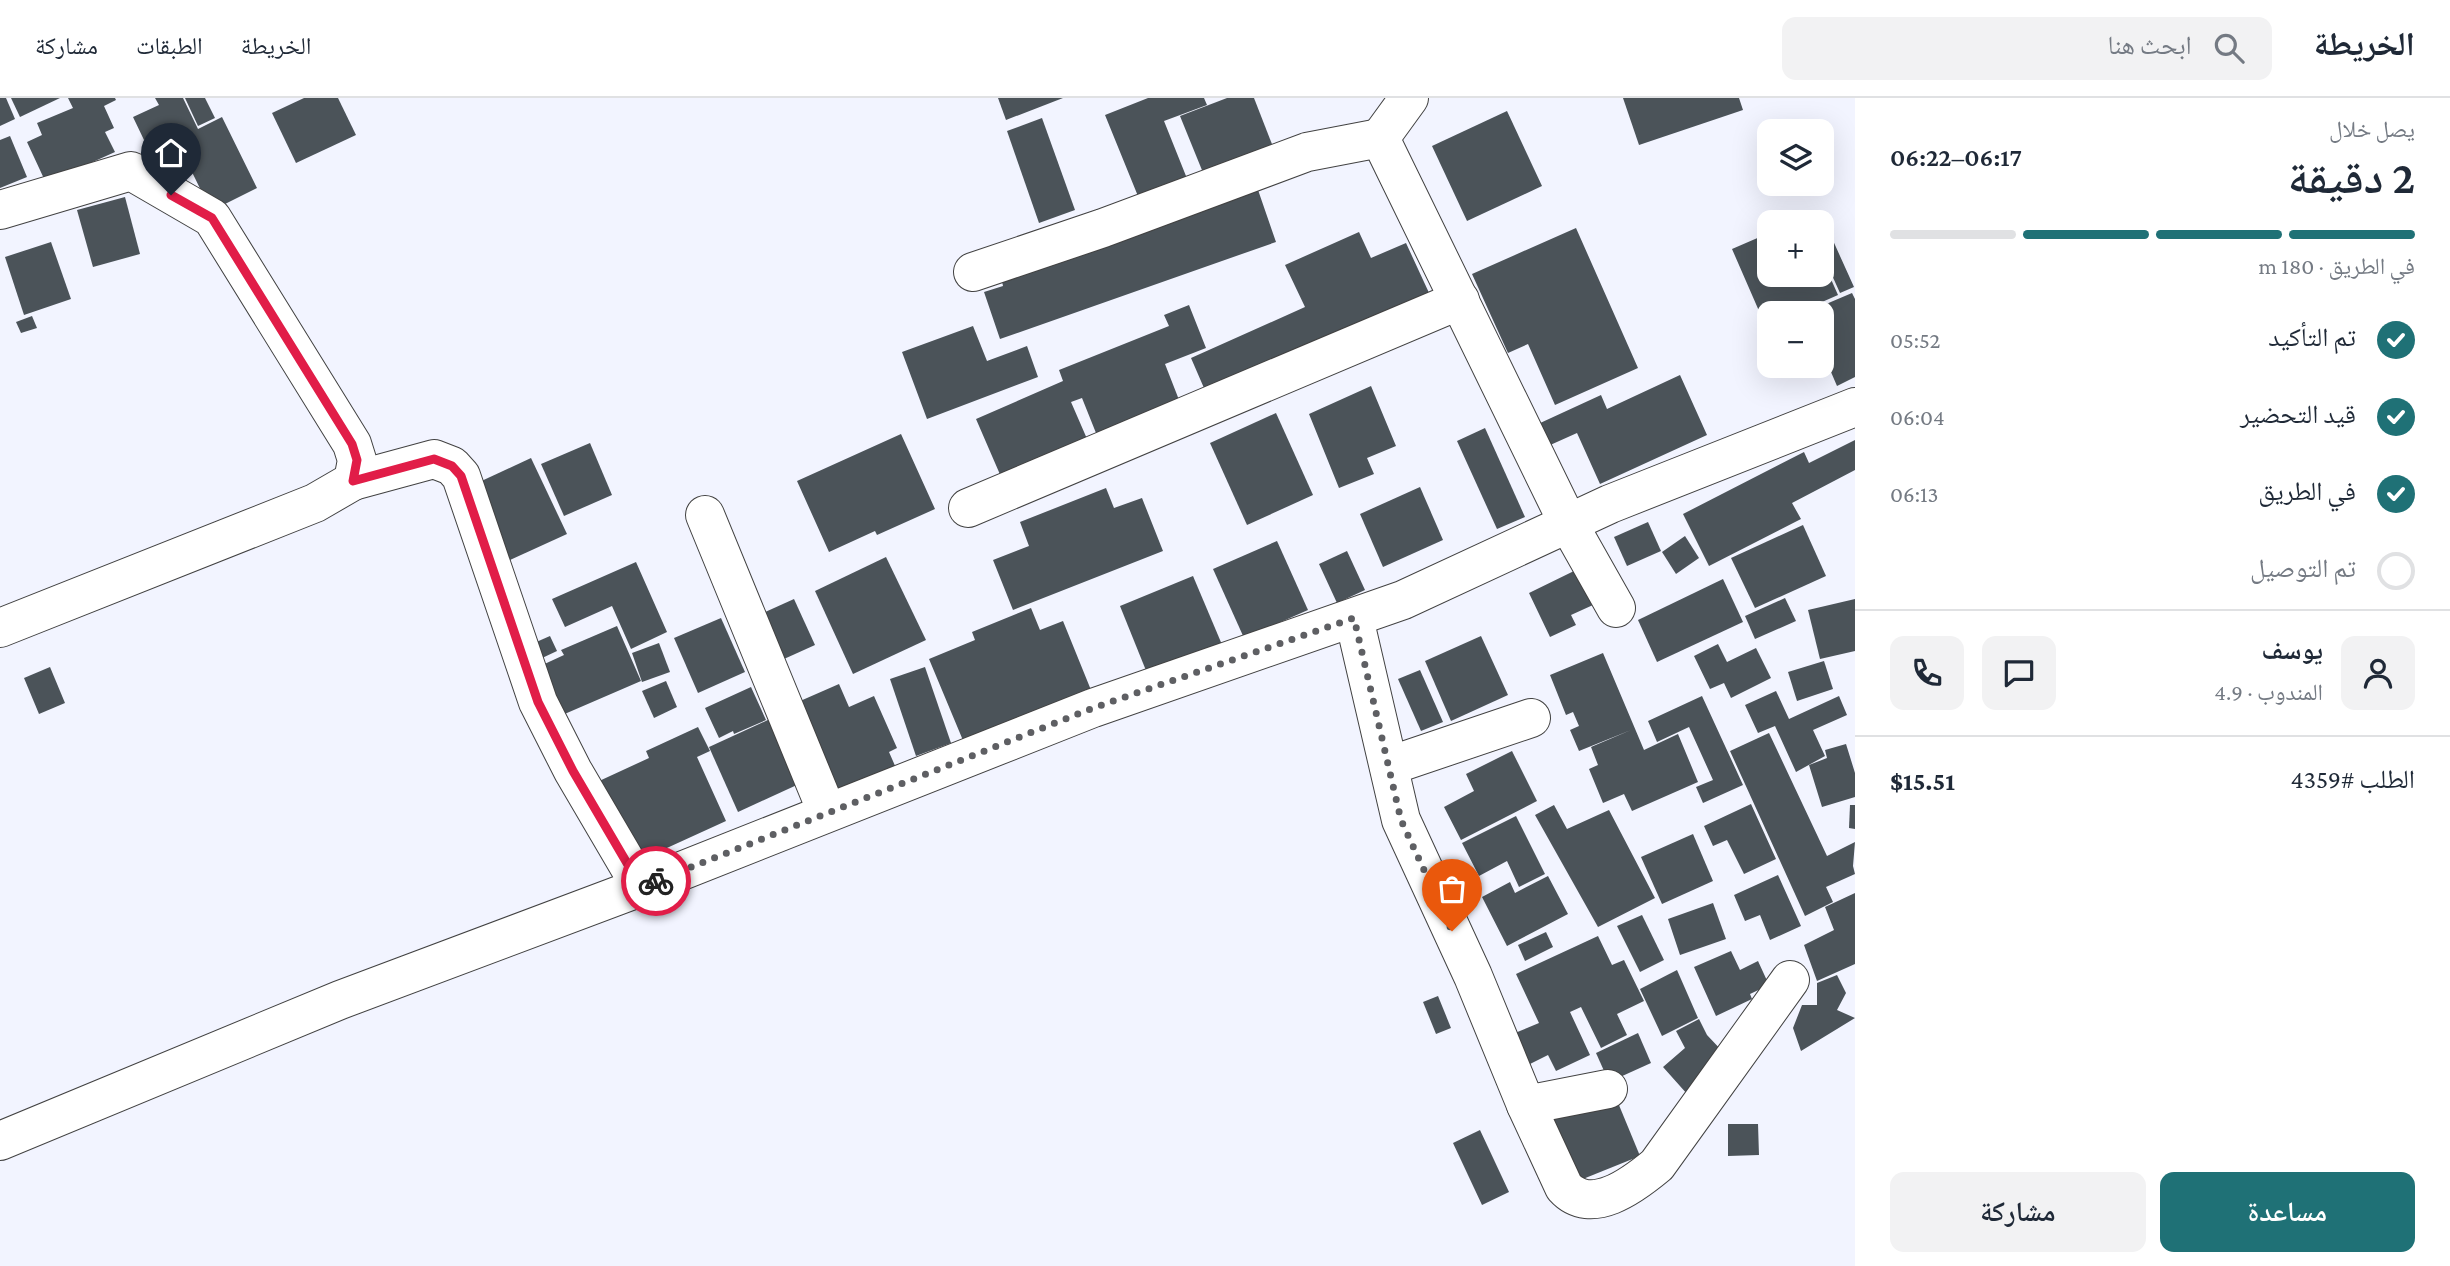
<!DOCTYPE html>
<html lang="ar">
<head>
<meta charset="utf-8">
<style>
	body { margin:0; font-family:"Crimson Pro","Noto Naskh Arabic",serif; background:#f2f2f3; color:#1f2937; direction:rtl; height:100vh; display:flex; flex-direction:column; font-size:26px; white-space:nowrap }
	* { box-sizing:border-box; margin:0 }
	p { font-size:23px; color:#747a83 }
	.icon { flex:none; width:38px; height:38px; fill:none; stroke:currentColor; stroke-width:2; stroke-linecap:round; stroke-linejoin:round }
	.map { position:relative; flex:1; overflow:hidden; direction:ltr }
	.details { display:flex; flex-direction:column; background:#fff; width:595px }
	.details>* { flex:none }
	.buttons { position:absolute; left:1757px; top:21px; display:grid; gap:14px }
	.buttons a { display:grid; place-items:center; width:77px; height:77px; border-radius:14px; background:#fff; box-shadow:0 7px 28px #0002; font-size:35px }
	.pin { position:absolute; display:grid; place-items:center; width:60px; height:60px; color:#fff; margin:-72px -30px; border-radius:50% 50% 50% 0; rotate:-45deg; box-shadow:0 0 7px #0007 }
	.pin .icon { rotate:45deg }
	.courier { position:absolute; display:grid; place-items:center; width:70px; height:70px; margin:-35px; border:5px solid #e11d48; border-radius:50%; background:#fff; color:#222; box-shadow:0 2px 9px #0007 }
	.overview em { font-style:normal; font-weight:600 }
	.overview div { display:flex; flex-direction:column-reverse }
	.overview { display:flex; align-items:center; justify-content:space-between; height:119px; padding:0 35px }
	h1 { font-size:46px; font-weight:600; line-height:52px }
	.bar { display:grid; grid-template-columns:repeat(4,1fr); gap:10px 7px; align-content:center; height:84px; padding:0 35px }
	.bar i { height:9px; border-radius:5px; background:#e0e1e3 }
	.bar .selected { background:#1f7176 }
	.bar p { grid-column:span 4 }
	.line { display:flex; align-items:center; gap:18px; padding:0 35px; border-top:2px solid #e0e1e3 }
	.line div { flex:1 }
	.round { display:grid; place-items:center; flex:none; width:74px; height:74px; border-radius:14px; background:#f2f2f3 }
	ol { padding:0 35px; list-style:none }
	li { display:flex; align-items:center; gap:21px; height:77px }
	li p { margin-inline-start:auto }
	li .icon { padding:7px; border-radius:50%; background:#1f7176; color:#fff; stroke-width:4 }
	li:last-child { color:#747a83 }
	li i { width:38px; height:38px; border:4px solid #e0e1e3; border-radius:50% }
	.action { display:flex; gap:14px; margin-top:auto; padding:14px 35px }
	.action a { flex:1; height:80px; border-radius:14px; background:#1f7176; color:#fff; font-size:28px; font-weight:600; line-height:80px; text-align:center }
	.action a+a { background:#f2f2f3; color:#1f2937 }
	header { display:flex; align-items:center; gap:42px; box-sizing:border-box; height:98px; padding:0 35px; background:#fff; border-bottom:2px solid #e0e1e3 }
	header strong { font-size:33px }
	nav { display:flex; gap:38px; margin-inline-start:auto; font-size:24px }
	.search { width:490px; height:63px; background:#f2f2f3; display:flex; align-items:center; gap:18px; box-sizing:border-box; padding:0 24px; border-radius:14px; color:#747a83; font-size:26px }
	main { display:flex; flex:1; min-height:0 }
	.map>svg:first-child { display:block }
</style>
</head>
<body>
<header>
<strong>الخريطة</strong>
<div class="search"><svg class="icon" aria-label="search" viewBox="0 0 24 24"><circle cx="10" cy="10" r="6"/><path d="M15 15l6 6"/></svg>ابحث هنا</div>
<nav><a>الخريطة</a><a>الطبقات</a><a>مشاركة</a></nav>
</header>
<main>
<section class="details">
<div class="overview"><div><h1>2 دقيقة</h1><p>يصل خلال</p></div><em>06:17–06:22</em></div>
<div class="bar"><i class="selected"></i><i class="selected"></i><i class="selected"></i><i></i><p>في الطريق · 180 m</p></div>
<ol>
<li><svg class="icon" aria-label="check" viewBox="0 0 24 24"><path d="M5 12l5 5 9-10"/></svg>تم التأكيد<p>05:52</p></li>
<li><svg class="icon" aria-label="check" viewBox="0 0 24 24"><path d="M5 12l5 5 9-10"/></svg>قيد التحضير<p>06:04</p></li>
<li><svg class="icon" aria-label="check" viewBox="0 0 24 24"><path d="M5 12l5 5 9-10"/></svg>في الطريق<p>06:13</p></li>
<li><i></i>تم التوصيل</li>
</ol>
<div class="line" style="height:126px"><a class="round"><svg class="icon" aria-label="person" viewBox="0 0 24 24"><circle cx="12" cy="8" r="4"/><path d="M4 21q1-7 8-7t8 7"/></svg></a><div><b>يوسف</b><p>المندوب · 4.9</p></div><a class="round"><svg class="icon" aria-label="chat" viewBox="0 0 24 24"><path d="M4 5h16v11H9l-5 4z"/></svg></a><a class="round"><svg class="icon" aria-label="phone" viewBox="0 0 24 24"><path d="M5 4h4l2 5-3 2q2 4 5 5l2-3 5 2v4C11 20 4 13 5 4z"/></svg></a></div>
<div class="line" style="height:91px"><div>الطلب #4359</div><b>$15.51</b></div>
<div class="action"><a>مساعدة</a><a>مشاركة</a></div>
</section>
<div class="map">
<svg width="1855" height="1168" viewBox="0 0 1855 1168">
	<rect width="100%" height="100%" fill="#f2f4ff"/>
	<g fill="#4b5359">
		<path d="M 0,0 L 6,0 L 15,21 L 0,28 Z"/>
		<path d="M 11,0 L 60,0 L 20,19 Z"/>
		<path d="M 68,0 L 115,0 L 116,2 L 104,8 L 114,30 L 105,34 L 115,54 L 46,85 L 27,44 L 42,37 L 37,25 L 73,10 Z"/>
		<path d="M 155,0 L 183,0 L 198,31 L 222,19 L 257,90 L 211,113 L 170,29 L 144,42 L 133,19 L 159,7 Z"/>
		<path d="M 185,0 L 205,0 L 215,20 L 198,28 Z"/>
		<path d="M 304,0 L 338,0 L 356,37 L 296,65 L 272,15 Z"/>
		<path d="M 998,0 L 1063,0 L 1006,22 Z"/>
		<path d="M 1148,0 L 1204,0 L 1207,7 L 1164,23 L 1190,88 L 1142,108 L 1105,17 Z"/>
		<path d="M 1227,0 L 1254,0 L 1277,59 L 1208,87 L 1180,18 Z"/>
		<path d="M 1623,0 L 1739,0 L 1743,12 L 1639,47 Z"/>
		<path d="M 1507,13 L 1542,88 L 1467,123 L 1432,48 Z"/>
		<path d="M 1042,20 L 1075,112 L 1039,125 L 1007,33 Z"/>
		<path d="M 10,38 L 27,79 L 0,90 L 0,42 Z"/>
		<path d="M 1257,89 L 1276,144 L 1000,241 L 984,194 L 1003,188 L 1001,179 Z"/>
		<path d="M 125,99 L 140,156 L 93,169 L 77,112 Z"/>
		<path d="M 1821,116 L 1854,189 L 1840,195 L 1822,155 L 1822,124 L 1808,124 L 1807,122 Z"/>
		<path d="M 1576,130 L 1638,270 L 1555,307 L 1528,246 L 1508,255 L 1472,176 Z"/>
		<path d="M 1359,134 L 1371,160 L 1406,145 L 1430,197 L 1207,297 L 1191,260 L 1305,209 L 1285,167 Z"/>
		<path d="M 1769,135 L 1769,177 L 1822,177 L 1822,161 L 1838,197 L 1797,215 L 1769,215 L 1769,227 L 1766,229 L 1732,151 Z"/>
		<path d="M 51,144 L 71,201 L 24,217 L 5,159 Z"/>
		<path d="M 1852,195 L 1855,201 L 1855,279 L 1837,288 L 1822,253 L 1822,215 L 1805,215 Z"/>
		<path d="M 1189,207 L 1206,250 L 1165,266 L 1181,307 L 1098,340 L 1082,300 L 1071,304 L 1091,350 L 1005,388 L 976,321 L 1063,283 L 1059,272 L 1169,228 L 1164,217 Z"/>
		<path d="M 32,218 L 37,230 L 21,235 L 16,224 Z"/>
		<path d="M 973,228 L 987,263 L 1027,248 L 1038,279 L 927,321 L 902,254 Z"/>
		<path d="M 1680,277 L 1707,337 L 1600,386 L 1577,335 L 1548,348 L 1538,326 L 1601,297 L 1607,311 Z"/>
		<path d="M 1371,288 L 1396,348 L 1367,360 L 1374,376 L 1339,390 L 1309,316 Z"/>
		<path d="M 1276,315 L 1313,397 L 1247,427 L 1210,345 Z"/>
		<path d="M 1485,330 L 1525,419 L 1497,431 L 1457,343 Z"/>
		<path d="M 901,336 L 935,411 L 877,437 L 875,433 L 829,454 L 797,383 Z"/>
		<path d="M 1855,342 L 1855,372 L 1792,405 L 1801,421 L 1709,468 L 1683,416 L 1804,354 L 1809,365 Z"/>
		<path d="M 590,345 L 612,397 L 564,418 L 541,366 Z"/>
		<path d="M 531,360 L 567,436 L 510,462 L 475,386 Z"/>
		<path d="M 1420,389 L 1443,442 L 1383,469 L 1360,416 Z"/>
		<path d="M 1106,390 L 1114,410 L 1142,400 L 1163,453 L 1013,512 L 993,462 L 1029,448 L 1020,424 Z"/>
		<path d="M 1648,424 L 1661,453 L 1627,468 L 1614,439 Z"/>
		<path d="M 1803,427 L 1826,478 L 1755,510 L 1731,460 Z"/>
		<path d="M 1685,438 L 1699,460 L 1676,476 L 1662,454 Z"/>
		<path d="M 1277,443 L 1308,512 L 1244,540 L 1213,471 Z"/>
		<path d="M 1347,453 L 1365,492 L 1337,505 L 1319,466 Z"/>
		<path d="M 886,459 L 926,542 L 853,576 L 815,493 Z"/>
		<path d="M 636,464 L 667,534 L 631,551 L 612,508 L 565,529 L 552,501 Z"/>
		<path d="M 1576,472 L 1593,507 L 1571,517 L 1576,527 L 1550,539 L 1529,495 Z"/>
		<path d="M 1193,478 L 1223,549 L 1149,580 L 1120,508 Z"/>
		<path d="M 1723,481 L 1743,524 L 1657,564 L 1638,522 Z"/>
		<path d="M 1785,500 L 1796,523 L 1755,541 L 1745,518 Z"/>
		<path d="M 794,501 L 815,547 L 784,561 L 763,515 Z"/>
		<path d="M 1855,501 L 1855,553 L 1820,561 L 1808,512 Z"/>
		<path d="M 1031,510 L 1040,532 L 1063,523 L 1093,597 L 967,652 L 929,561 L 975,542 L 972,534 Z"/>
		<path d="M 721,520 L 745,574 L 698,595 L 674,540 Z"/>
		<path d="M 617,528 L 641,583 L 560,618 L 538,569 L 564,557 L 561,552 Z"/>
		<path d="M 550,538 L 557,553 L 540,561 L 534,545 Z"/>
		<path d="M 1481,538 L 1508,597 L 1451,623 L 1425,563 Z"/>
		<path d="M 659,545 L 670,574 L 642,584 L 632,555 Z"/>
		<path d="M 1718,546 L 1727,564 L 1756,550 L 1771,580 L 1731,600 L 1724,585 L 1710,591 L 1694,558 Z"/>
		<path d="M 1603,555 L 1644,652 L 1678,636 L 1698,684 L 1632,713 L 1624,696 L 1603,705 L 1589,671 L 1598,667 L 1591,649 L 1631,632 L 1579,653 L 1570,632 L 1579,628 L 1573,614 L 1566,617 L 1550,577 Z"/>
		<path d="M 1824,563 L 1833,591 L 1797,603 L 1788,574 Z"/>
		<path d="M 50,569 L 65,605 L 39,616 L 24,580 Z"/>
		<path d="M 925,569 L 951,645 L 916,658 L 890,581 Z"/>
		<path d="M 1420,572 L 1443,624 L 1421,633 L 1398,581 Z"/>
		<path d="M 666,583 L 677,609 L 654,620 L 642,593 Z"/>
		<path d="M 839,586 L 849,609 L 874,598 L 897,650 L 889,654 L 896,670 L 831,698 L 791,607 Z"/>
		<path d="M 751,589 L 766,622 L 734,636 L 733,633 L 719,640 L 705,610 Z"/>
		<path d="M 1776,593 L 1789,621 L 1839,598 L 1847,617 L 1813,632 L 1825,658 L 1796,674 L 1775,628 L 1758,635 L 1745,607 Z"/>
		<path d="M 1702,598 L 1743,687 L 1703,705 L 1696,689 L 1713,682 L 1689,629 L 1657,644 L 1648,623 Z"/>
		<path d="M 770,621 L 799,686 L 738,714 L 709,649 Z"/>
		<path d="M 698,629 L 710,653 L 697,659 L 726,723 L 634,765 L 597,684 L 649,660 L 646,653 Z"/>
		<path d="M 1769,635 L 1827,758 L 1855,744 L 1853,768 L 1855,776 L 1826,789 L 1833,804 L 1805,818 L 1730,653 Z"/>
		<path d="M 1846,646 L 1855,675 L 1855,699 L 1822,709 L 1809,667 L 1827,660 L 1825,652 Z"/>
		<path d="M 1512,653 L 1537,703 L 1461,742 L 1444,709 L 1474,693 L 1466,676 Z"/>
		<path d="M 1751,706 L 1776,761 L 1744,776 L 1727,742 L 1713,748 L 1704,728 Z"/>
		<path d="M 1554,707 L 1567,731 L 1609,712 L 1655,800 L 1598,829 L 1535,717 Z"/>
		<path d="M 1850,707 L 1855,707 L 1855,731 L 1849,730 Z"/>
		<path d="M 1516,718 L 1545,776 L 1519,789 L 1507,763 L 1479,778 L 1462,745 Z"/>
		<path d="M 1693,736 L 1713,783 L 1662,806 L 1641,759 Z"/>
		<path d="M 1778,777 L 1801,828 L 1770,842 L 1760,817 L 1745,823 L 1734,797 Z"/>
		<path d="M 1548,778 L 1568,816 L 1507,848 L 1482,799 L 1510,784 L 1515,795 Z"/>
		<path d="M 1855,795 L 1855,866 L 1817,883 L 1804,847 L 1834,832 L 1825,809 Z"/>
		<path d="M 1713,805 L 1726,841 L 1680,857 L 1668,821 Z"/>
		<path d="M 1642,817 L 1664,862 L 1640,874 L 1617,828 Z"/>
		<path d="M 1546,834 L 1553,849 L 1525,863 L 1518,847 Z"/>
		<path d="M 1598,838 L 1612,867 L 1624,862 L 1644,903 L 1617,916 L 1627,937 L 1601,950 L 1581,909 L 1570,914 L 1590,957 L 1556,973 L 1548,957 L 1530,966 L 1515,935 L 1539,925 L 1516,876 Z"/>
		<path d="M 1731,853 L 1740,872 L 1758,863 L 1769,887 L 1750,896 L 1752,901 L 1716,918 L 1694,869 Z"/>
		<path d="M 1677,872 L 1698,920 L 1662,938 L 1640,891 Z"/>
		<path d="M 1837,877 L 1846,895 L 1837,912 L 1855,920 L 1801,953 L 1793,930 L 1802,907 L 1817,907 L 1817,885 Z"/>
		<path d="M 1438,898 L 1451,930 L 1436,936 L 1423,904 Z"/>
		<path d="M 1699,921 L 1707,937 L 1724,955 L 1688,997 L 1663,969 L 1685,950 L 1676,933 Z"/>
		<path d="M 1638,935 L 1651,965 L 1609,984 L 1596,955 Z"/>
		<path d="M 1614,995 L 1640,1058 L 1573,1085 L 1547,1023 Z"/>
		<path d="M 1728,1026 L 1758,1026 L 1759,1057 L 1728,1058 Z"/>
		<path d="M 1480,1032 L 1509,1094 L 1482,1107 L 1453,1045 Z"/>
	</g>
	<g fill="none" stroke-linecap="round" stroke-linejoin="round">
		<defs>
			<g id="minor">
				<path d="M 1380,40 L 1409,0"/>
				<path d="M 0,112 L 131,73 L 212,120 L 352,346 L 357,362 L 353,383 L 315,405 L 0,530"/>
				<path d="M 973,174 L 1103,130 L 1307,54 L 1380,40 L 1568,425 L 1616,510"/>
				<path d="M 353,383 L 434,361 L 452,368 L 461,378 L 538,604 L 573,673 L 641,789"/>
				<path d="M 968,410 L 1460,202"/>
				<path d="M 705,417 L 827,714"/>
				<path d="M 1354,520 L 1401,722 L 1473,878 L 1526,1007 L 1608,991"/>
				<path d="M 1389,668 L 1531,620"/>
				<path d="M 1526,1007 L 1564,1089 C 1591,1119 1633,1087 1657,1067 L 1790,882"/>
				<path d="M 0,1043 L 340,902 L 641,789 L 1093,610 L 1403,502 L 1610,406 L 1855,309"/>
			</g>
		</defs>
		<use href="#minor" stroke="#424242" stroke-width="40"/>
		<use href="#minor" stroke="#fff" stroke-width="38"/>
	</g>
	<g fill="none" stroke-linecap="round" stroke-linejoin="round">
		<path stroke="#5e5f63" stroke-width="7" stroke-dasharray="0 12.6" d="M 656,783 L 1093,610 L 1354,520 L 1401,722 L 1452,833"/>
		<path stroke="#e11d48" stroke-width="9" d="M 171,97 L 212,120 L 352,346 L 357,362 L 353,383 L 434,361 L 452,368 L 461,378 L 538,604 L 573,673 L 641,789 L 656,783"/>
	</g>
</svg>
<div class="buttons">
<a><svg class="icon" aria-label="layers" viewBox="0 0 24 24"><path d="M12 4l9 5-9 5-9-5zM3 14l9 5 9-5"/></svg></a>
<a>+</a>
<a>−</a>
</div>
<div class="pin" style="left:1452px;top:833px;background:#ea580c"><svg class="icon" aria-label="bag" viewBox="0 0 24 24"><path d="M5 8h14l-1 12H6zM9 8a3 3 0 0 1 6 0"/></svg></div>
<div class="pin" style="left:171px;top:97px;background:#1f2937"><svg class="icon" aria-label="home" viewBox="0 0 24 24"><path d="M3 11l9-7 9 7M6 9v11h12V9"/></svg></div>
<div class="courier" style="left:656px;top:783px"><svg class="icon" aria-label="bike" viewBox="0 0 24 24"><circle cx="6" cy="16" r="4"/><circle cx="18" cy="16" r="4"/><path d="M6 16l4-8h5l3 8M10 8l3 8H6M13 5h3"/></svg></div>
</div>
</main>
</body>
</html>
